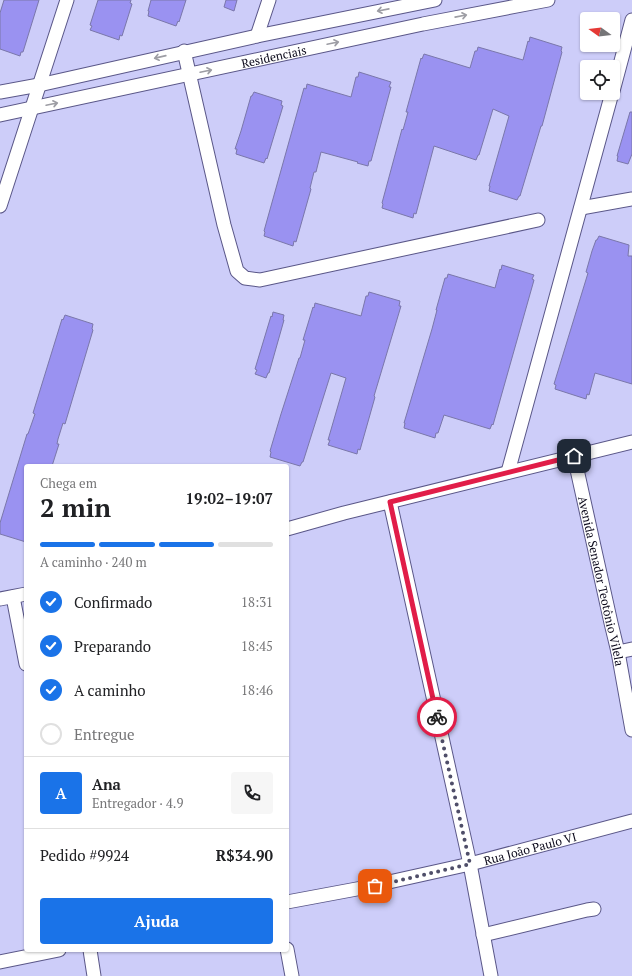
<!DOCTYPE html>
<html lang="pt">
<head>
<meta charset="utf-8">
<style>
	body { margin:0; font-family:"PT Serif",serif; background:#f6f6f6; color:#202124; height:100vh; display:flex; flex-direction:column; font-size:15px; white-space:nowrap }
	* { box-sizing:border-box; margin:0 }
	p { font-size:13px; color:#757577 }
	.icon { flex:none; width:22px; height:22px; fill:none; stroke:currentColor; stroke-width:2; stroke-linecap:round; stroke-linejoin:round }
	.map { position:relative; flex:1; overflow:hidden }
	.panel { position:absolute; left:24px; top:464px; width:265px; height:488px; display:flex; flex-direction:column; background:#fff; border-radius:4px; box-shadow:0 1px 3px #0004 }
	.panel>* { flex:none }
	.needle { width:26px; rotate:285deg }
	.controls { position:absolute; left:580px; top:12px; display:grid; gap:8px }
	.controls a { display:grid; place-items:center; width:40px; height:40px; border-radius:4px; background:#fff; box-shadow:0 1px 3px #0004; font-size:20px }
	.pin { position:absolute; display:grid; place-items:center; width:34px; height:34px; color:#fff; margin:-17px; border-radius:8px; box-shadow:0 2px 6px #0006 }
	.courier { position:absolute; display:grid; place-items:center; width:40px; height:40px; margin:-20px; border:3px solid #e11d48; border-radius:50%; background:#fff; color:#222; box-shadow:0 1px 5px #0007 }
	.head em { font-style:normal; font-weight:700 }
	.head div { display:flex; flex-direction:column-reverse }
	.head { display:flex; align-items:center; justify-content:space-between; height:68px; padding:0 16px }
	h1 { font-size:26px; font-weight:700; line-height:30px }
	.bar { display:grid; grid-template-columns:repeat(4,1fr); gap:6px 4px; align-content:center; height:48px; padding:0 16px }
	.bar i { height:5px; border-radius:3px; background:#e0e0e0 }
	.bar .active { background:#1a73e8 }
	.bar p { grid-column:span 4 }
	.line { display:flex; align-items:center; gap:10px; padding:0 16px; border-top:1px solid #e0e0e0 }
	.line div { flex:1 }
	.round { display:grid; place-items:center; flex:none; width:42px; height:42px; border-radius:4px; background:#f6f6f6 }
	ol { padding:0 16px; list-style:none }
	li { display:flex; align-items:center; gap:12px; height:44px }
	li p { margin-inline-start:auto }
	li .icon { padding:4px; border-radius:50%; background:#1a73e8; color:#fff; stroke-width:4 }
	li:last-child { color:#757577 }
	li i { width:22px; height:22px; border:2px solid #e0e0e0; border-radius:50% }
	.cta { display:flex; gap:8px; margin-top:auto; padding:8px 16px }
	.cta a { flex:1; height:46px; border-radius:4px; background:#1a73e8; color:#fff; font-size:16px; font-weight:700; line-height:46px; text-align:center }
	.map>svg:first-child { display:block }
</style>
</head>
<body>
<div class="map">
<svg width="632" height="976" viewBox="0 0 632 976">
	<rect width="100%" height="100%" fill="#cdcdf9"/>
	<g fill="#9a92f1" stroke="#7a77aa">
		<path d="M 4,0 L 39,0 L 23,52 L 21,52 L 20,56 L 0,49 L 0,13 Z"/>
		<path d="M 98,0 L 131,0 L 130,3 L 132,4 L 122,36 L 120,35 L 119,40 L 90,30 L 92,26 L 90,25 Z"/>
		<path d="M 151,0 L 186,0 L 179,22 L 178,21 L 176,26 L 148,16 L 149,11 L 148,11 Z"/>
		<path d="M 226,0 L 237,0 L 234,11 L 224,7 Z"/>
		<path d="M 530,37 L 562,47 L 561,51 L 562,52 L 542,126 L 541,126 L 520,196 L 519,196 L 517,200 L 489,191 L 490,186 L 489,186 L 509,116 L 493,109 L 479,155 L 478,155 L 476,160 L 434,146 L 416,214 L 414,213 L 413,218 L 382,208 L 383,204 L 382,203 L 402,129 L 403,130 L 408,112 L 406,112 L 421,58 L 422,59 L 424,54 L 470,68 L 475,51 L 477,51 L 478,47 L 523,60 L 528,41 L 529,42 Z"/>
		<path d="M 359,72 L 391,82 L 389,87 L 391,87 L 371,161 L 369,161 L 368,166 L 357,163 L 358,162 L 321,152 L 316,172 L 314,172 L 310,188 L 311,189 L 296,242 L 294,241 L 293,246 L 264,236 L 265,232 L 264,231 L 304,88 L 306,89 L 307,84 L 351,97 L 356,77 L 358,77 Z"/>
		<path d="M 254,92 L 282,101 L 281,105 L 283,106 L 267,159 L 266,158 L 264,163 L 236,154 L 237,149 L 235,149 L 241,131 L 251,96 L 252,96 Z"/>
		<path d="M 630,112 L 632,112 L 632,154 L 628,164 L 617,161 L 618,156 L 617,156 Z"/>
		<path d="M 599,236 L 629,245 L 628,256 L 632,256 L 632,384 L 595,373 L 589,395 L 587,394 L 586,399 L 555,389 L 556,385 L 554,384 L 588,273 L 586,272 L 592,251 L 596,240 L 597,240 Z"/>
		<path d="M 502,265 L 534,275 L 532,279 L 534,280 L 493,425 L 492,424 L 490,429 L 444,415 L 438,433 L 436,433 L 435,438 L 404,428 L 405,423 L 404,423 L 432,329 L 437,310 L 436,310 L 445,278 L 447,278 L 448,274 L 495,288 L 500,269 L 501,270 Z"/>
		<path d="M 369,292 L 400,301 L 399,306 L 401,306 L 374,396 L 375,397 L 360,450 L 358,449 L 357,454 L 328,445 L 330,440 L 328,440 L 346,378 L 331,373 L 303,462 L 302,462 L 300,466 L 270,457 L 271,452 L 270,451 L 281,414 L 299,358 L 300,358 L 305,340 L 303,340 L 313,307 L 314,308 L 315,303 L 361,316 L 366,296 L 368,296 Z"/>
		<path d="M 273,312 L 284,315 L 283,320 L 284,320 L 269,373 L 268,373 L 266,378 L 255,374 L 257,370 L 255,369 L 271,316 L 272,317 Z"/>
		<path d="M 65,315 L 93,324 L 92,329 L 93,330 L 65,424 L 63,423 L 58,439 L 57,444 L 59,444 L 52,466 L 26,466 L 26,542 L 0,534 L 0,523 L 27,434 L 28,434 L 35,414 L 33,413 L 62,319 L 63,320 Z"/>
	</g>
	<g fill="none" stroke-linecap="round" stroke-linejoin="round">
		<defs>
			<g id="minor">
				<path d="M 257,36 L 269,0"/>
				<path d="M 184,51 L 224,225 L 237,271 L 245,278 L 260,280 L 538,220"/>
				<path d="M 613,91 L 632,20"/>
				<path d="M 0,92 L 39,85 L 257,36 L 435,0"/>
				<path id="s1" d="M 0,115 L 423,24 L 548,0"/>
				<path d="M 0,206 L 67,0"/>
				<path d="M 581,208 L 632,199"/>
				<path id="s2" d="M 574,456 L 611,623 L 618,652 L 632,730"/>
				<path d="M 508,472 L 612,93"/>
				<path d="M 390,502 L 470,864 L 491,976"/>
				<path d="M 287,529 L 344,513 L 632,442"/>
				<path d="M 13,597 L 26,664"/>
				<path d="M 0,599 L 26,594"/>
				<path d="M 618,652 L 632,649"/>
				<path id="s3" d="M 287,902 L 362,888 L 470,864 L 632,821"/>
				<path d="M 483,935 L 587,910 L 594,909"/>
				<path d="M 287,949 L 292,976"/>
				<path d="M 90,950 L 94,976"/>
				<path d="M 0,962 L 59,950"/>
			</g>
		</defs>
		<use href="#minor" stroke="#5a5788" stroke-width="15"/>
		<use href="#minor" stroke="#fff" stroke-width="13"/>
	</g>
	<defs><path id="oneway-shaft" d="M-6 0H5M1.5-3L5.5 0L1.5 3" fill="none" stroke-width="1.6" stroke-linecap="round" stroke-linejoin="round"/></defs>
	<g stroke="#9d9da4">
		<use href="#oneway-shaft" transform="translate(383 10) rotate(169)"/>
		<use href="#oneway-shaft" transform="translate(461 16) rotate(-11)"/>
		<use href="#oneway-shaft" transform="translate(333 43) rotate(-12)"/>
		<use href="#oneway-shaft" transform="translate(160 57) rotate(167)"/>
		<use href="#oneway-shaft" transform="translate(206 71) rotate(-12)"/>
		<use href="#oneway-shaft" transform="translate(52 104) rotate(-12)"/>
	</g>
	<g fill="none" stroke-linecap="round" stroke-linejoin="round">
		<path stroke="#4f4e69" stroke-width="4" stroke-dasharray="0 7.2" d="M 375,886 L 470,864 L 437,717"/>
		<path stroke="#e11d48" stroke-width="5" d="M 437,717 L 390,502 L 574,456"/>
	</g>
	<g text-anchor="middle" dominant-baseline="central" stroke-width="4" stroke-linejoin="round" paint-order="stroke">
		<g font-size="12" fill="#0b091b" stroke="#f1f1fd">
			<text stroke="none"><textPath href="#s1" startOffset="280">Residenciais</textPath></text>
			<text stroke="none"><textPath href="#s2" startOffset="128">Avenida Senador Teotônio Vilela</textPath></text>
			<text stroke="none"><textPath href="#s3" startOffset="249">Rua João Paulo VI</textPath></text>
		</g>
	</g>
</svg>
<div class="controls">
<a><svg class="needle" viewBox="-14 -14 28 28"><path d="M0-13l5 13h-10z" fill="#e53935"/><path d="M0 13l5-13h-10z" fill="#757577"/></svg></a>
<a><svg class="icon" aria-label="locate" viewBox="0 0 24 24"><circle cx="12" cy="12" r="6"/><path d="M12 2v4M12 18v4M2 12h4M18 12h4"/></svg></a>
</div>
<div class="pin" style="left:375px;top:886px;background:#ea580c"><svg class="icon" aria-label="bag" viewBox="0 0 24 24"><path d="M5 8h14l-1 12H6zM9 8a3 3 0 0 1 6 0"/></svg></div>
<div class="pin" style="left:574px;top:456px;background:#1f2937"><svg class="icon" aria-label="home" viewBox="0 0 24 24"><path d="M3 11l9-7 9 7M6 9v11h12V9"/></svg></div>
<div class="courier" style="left:437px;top:717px"><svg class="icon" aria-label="bike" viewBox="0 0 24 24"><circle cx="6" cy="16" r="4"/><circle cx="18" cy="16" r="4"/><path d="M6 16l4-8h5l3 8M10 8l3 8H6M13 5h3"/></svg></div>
<section class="panel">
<div class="head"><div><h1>2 min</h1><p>Chega em</p></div><em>19:02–19:07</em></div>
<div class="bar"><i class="active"></i><i class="active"></i><i class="active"></i><i></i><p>A caminho · 240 m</p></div>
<ol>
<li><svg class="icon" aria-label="check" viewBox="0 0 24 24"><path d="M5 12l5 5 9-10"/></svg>Confirmado<p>18:31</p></li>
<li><svg class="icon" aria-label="check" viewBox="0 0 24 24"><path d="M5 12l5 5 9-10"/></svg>Preparando<p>18:45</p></li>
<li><svg class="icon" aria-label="check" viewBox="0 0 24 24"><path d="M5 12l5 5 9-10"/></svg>A caminho<p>18:46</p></li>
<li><i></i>Entregue</li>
</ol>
<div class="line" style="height:72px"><b class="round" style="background:#1a73e8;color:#fff">A</b><div><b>Ana</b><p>Entregador · 4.9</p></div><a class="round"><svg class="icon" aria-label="phone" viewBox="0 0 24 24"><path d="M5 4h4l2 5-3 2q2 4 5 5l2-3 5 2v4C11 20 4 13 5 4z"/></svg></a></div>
<div class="line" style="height:52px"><div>Pedido #9924</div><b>R$34.90</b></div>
<div class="cta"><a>Ajuda</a></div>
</section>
</div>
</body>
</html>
